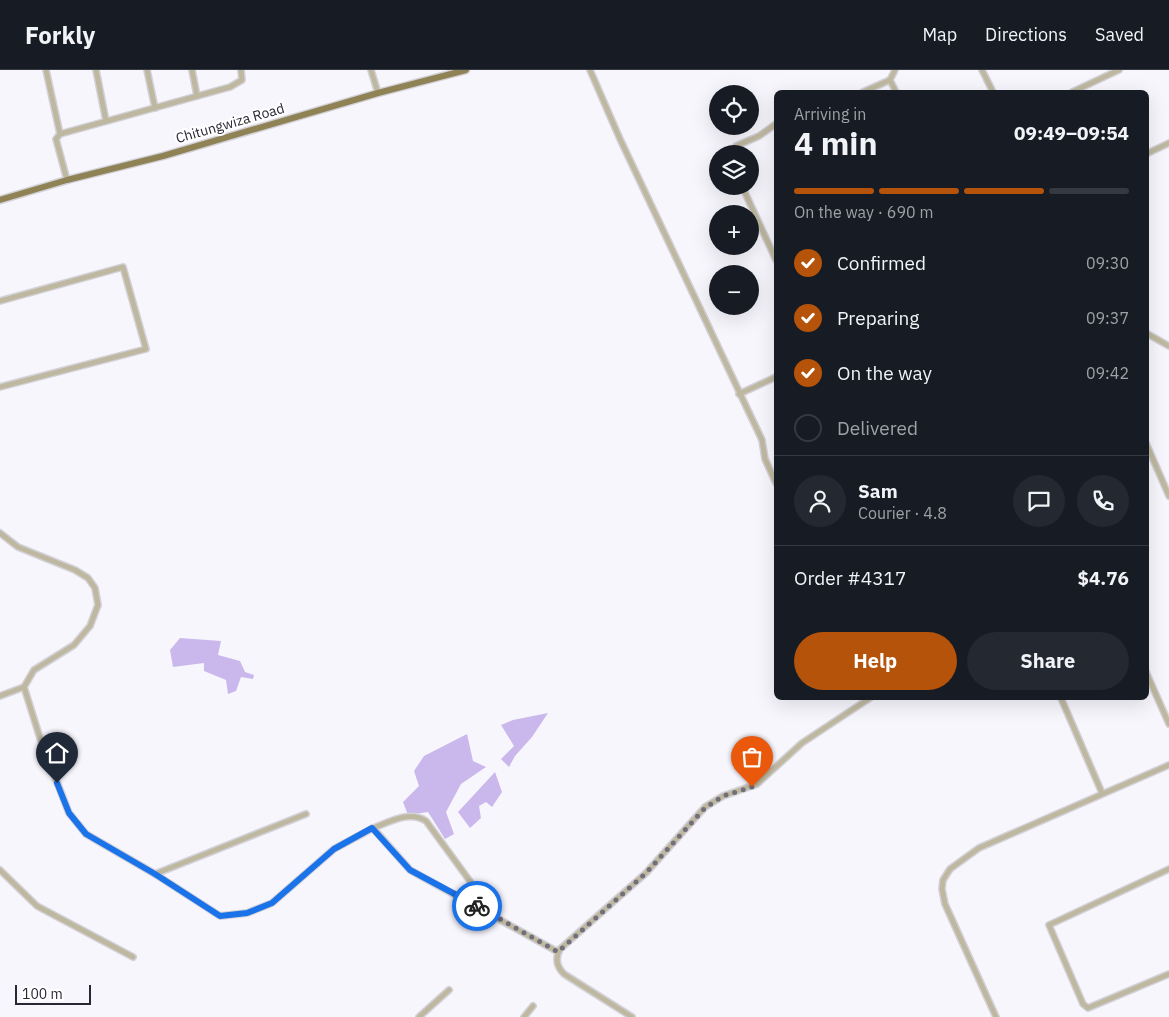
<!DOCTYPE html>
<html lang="en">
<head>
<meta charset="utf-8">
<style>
	body { margin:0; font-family:"IBM Plex Sans",sans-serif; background:#242831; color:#f1f3f6; height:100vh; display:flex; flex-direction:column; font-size:19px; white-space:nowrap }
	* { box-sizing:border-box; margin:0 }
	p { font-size:16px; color:#9ea1a6 }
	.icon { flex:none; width:28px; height:28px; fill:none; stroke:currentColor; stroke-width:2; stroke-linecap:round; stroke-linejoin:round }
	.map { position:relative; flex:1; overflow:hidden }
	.details { position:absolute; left:774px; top:20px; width:375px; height:610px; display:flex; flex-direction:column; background:#171b24; border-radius:8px; box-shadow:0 5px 20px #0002 }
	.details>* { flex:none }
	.tools { position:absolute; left:709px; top:15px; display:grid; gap:10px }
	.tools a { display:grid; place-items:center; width:50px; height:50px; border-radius:50%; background:#171b24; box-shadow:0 5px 20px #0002; font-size:25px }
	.scale { position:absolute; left:15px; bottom:12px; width:76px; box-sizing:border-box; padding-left:5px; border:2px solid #2a2632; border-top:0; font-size:14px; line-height:18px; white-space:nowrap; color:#2a2632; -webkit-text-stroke:4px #fff; paint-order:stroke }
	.pin { position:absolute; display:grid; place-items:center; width:42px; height:42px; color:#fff; margin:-51px -21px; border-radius:50% 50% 50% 0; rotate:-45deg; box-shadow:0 0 5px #0007 }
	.pin .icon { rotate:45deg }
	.courier { position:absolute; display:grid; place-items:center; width:50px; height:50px; margin:-25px; border:4px solid #1a73e8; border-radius:50%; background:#fff; color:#222; box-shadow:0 1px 6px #0007 }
	.summary em { font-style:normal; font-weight:700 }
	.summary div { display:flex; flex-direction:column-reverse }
	.summary { display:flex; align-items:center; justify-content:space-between; height:85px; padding:0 20px }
	h1 { font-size:32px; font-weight:700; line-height:38px }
	.bar { display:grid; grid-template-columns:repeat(4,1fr); gap:8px 5px; align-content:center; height:60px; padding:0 20px }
	.bar i { height:6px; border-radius:4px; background:#363941 }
	.bar .selected { background:#b45309 }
	.bar p { grid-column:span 4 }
	.line { display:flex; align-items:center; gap:12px; padding:0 20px; border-top:1px solid #363941 }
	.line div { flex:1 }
	.round { display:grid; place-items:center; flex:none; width:52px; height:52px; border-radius:26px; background:#242831 }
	ol { padding:0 20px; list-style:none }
	li { display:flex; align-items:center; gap:15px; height:55px }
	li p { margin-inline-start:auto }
	li .icon { padding:5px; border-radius:50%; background:#b45309; color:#fff; stroke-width:4 }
	li:last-child { color:#9ea1a6 }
	li i { width:28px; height:28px; border:2px solid #363941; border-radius:50% }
	.button { display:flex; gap:10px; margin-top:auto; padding:10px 20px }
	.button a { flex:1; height:58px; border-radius:30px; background:#b45309; color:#fff; font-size:20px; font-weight:700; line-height:58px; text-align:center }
	.button a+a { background:#242831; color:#f1f3f6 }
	header { display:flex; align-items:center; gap:30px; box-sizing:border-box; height:70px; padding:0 25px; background:#171b24; border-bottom:1px solid #363941 }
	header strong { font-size:24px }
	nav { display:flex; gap:28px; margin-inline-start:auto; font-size:18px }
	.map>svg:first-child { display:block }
</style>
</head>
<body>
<header>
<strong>Forkly</strong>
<nav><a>Map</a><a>Directions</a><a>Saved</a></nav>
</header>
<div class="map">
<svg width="1169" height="947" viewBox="0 0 1169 947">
	<rect width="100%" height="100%" fill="#f8f6fd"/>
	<g fill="#cab8ed">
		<path d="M 180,568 L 221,571 L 218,585 L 240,591 L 245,602 L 254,605 L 253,609 L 241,607 L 236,621 L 228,624 L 226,610 L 204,601 L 204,593 L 173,597 L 170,580 Z"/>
		<path d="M 548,643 L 532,667 L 515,686 L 509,697 L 501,689 L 514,676 L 501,655 L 513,650 Z"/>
		<path d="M 467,664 L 473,691 L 486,697 L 461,714 L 446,742 L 454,764 L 445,769 L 428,742 L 408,745 L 403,732 L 419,716 L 414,701 L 424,686 Z"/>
		<path d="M 495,702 L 502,722 L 492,737 L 486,732 L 479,736 L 481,748 L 470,758 L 458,742 Z"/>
	</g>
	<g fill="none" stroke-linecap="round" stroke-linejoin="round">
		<defs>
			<g id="minor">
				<path d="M 46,0 L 60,64 L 56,69 L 67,110"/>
				<path d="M 96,0 L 106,51"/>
				<path d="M 147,0 L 155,38"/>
				<path d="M 192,0 L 197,26"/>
				<path d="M 371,0 L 378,23"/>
				<path d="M 590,0 L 620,69 L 762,370 L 765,389 L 776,413"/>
				<path d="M 895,0 L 890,10 L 896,22"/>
				<path d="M 982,0 L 993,22"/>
				<path d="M 863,22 L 890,10"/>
				<path d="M 1072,22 L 1119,0"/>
				<path d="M 60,64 L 230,17 L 242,10 L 241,0"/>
				<path d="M 730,84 L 736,76 L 759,66 L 776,54"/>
				<path d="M 1146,84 L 1169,73"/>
				<path d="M 742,116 L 776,190"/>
				<path d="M 0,231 L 123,197 L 146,279 L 0,317"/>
				<path d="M 1146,263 L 1169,276"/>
				<path d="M 739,324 L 776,307"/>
				<path d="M 1146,373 L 1169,426"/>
				<path d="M 0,463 L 18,477 L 75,500 L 88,508 L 95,518 L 98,535 L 90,556 L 74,575 L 34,600 L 24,617 L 40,668 L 69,743 L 86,764 L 155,804 L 220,846 L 247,843 L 272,833 L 334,779 L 373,758 L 410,800 L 558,882"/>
				<path d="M 1146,602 L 1169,654"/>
				<path d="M 0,626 L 24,617"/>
				<path d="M 1061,628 L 1102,723"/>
				<path d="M 373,758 C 390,752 409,740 426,751 L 494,844"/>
				<path d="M 1169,799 L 1049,855 L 1083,934 L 1088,938 L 1169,904"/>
				<path d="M 0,800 L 37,836 L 133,887"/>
				<path d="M 155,804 L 306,744"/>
				<path d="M 419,947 L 449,920"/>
				<path d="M 524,947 L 533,936"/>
				<path d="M 632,947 L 564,904 C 556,896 555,888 560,879 L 646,803 L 705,737 L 723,726 L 757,714 L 802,673 L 870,628"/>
				<path d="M 996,947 L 945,834 L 942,819 L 943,810 L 950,799 L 979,778 L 1169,695"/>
			</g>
			<path id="major" d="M 0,130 L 67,110 L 163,86 L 378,23 L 466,0"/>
		</defs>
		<use href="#minor" stroke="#d3d1d8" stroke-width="8"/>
		<use href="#major" stroke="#d3d1d8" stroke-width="9"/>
		<use href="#minor" stroke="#bfb8a0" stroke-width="5"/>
		<use href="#major" stroke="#8f8255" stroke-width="6"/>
	</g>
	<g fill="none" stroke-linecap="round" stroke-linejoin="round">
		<path stroke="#726f79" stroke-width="5" stroke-dasharray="0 9" d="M 477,836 L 558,882 L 646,803 L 705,738 L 723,726 L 752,717"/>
		<path stroke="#1a73e8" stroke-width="6" d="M 57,713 L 69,743 L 86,764 L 155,804 L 220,846 L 247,843 L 272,833 L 334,779 L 372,758 L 410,800 L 477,836"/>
	</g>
	<g text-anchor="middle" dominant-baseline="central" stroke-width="4" stroke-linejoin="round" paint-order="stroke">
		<g font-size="14" fill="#2a2632" stroke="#fff">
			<text transform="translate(230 53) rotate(-16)">Chitungwiza Road</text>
		</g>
	</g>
</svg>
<div class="tools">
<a><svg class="icon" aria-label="locate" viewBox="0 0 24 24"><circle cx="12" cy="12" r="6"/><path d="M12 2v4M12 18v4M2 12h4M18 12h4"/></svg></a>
<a><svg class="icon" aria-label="layers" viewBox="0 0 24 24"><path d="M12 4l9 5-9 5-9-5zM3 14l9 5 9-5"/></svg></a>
<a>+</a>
<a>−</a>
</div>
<div class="scale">100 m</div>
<div class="pin" style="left:752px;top:717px;background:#ea580c"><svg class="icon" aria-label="bag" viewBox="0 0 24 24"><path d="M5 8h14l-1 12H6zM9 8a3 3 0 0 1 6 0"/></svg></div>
<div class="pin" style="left:57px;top:713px;background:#1f2937"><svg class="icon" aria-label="home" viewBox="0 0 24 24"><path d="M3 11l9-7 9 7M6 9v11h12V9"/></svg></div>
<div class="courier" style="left:477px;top:836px"><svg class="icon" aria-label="bike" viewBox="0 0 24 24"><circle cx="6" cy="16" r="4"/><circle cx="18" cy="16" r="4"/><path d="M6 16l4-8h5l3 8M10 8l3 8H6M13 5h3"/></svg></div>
<section class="details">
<div class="summary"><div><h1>4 min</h1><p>Arriving in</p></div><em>09:49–09:54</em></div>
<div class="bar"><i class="selected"></i><i class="selected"></i><i class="selected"></i><i></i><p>On the way · 690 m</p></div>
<ol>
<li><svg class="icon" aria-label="check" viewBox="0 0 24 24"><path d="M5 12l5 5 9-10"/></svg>Confirmed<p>09:30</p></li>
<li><svg class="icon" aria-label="check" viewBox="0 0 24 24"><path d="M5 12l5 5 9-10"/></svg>Preparing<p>09:37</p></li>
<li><svg class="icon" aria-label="check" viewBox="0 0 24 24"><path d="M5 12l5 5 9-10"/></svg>On the way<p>09:42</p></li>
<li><i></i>Delivered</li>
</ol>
<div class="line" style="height:90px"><a class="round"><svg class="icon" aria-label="person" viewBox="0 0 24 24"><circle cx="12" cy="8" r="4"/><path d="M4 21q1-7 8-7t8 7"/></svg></a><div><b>Sam</b><p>Courier · 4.8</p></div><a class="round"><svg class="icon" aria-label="chat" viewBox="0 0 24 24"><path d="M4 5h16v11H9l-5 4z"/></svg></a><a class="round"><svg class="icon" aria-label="phone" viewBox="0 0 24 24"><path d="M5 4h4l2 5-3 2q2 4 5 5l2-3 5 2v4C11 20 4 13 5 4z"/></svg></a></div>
<div class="line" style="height:65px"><div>Order #4317</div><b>$4.76</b></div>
<div class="button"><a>Help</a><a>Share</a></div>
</section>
</div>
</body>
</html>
